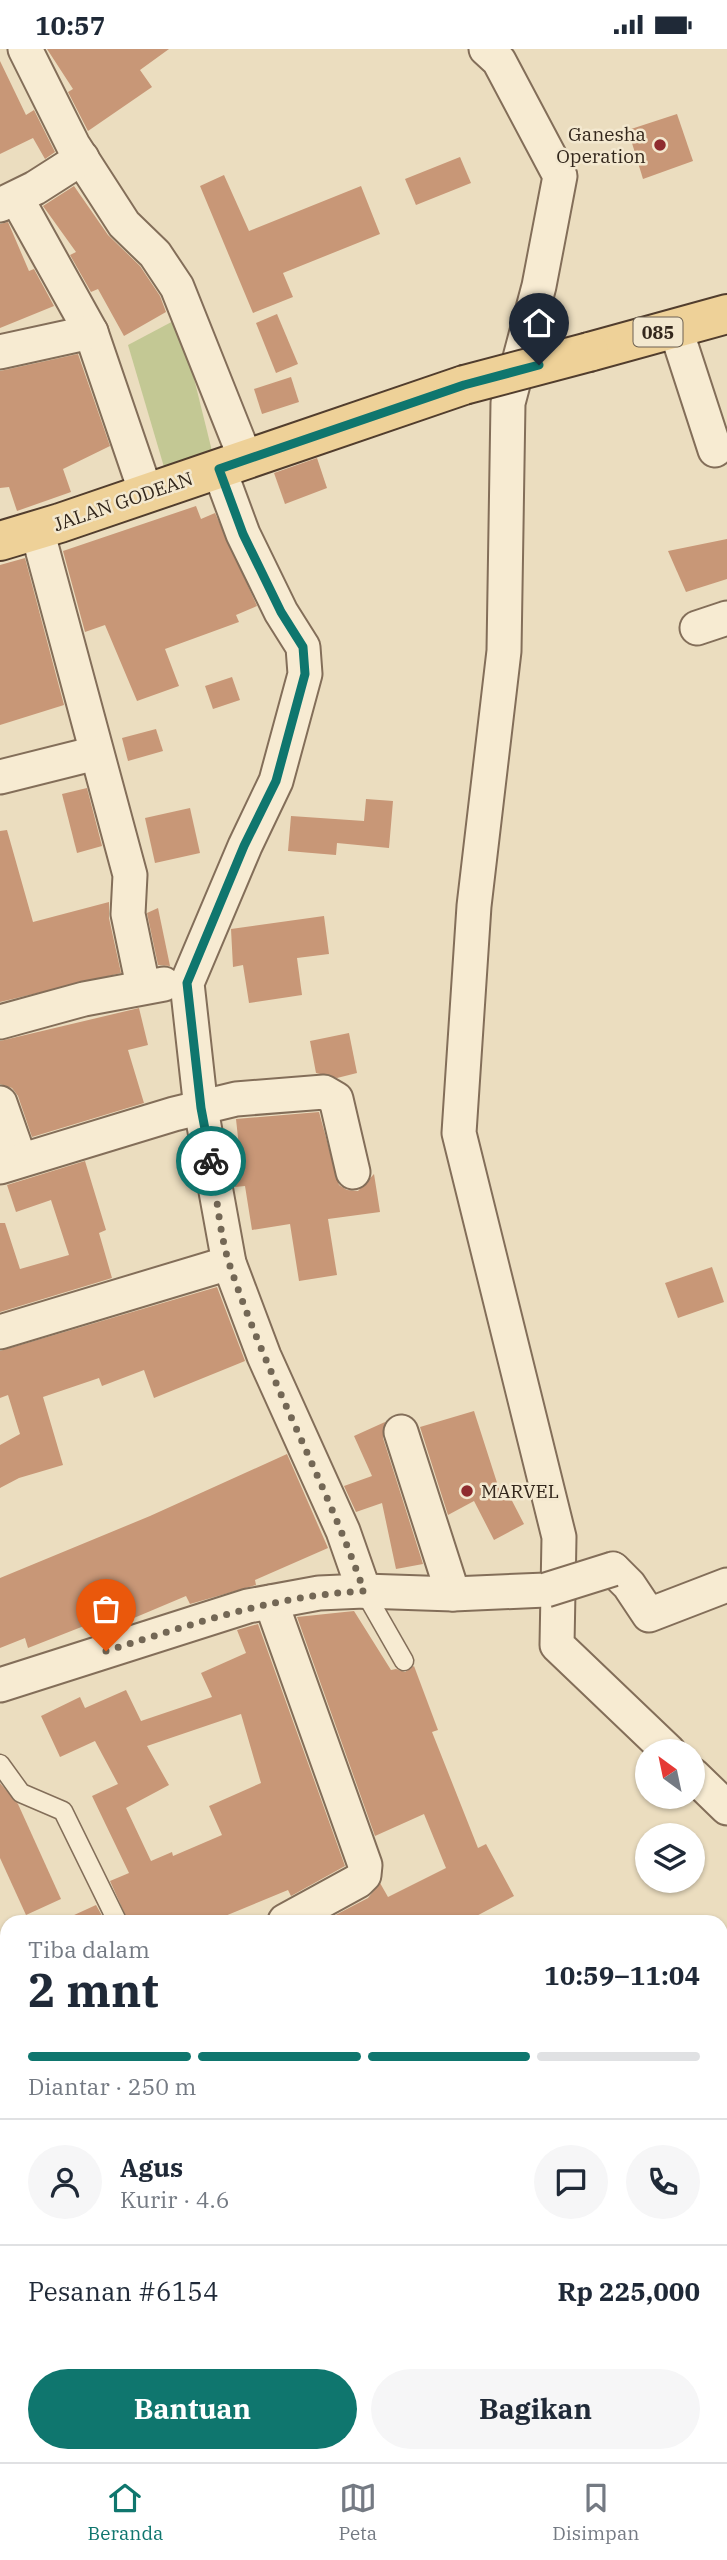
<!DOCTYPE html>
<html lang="id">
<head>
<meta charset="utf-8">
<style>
	body { margin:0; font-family:"IBM Plex Serif",serif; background:#f6f6f7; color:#1f2937; height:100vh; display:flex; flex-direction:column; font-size:26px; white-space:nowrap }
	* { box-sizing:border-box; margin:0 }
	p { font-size:23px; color:#747a83 }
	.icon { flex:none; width:38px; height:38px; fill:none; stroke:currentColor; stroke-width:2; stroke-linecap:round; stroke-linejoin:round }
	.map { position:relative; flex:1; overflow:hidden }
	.drawer { position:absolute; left:0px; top:1866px; width:728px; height:548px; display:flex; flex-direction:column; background:#fff; border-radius:21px 21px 0 0; box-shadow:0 2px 5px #0004 }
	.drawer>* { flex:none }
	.needle { width:46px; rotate:327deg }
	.tools { position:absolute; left:635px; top:1690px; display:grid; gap:14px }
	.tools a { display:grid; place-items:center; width:70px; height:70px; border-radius:50%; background:#fff; box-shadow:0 2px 5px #0004; font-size:35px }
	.pin { position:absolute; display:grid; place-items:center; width:60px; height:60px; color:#fff; margin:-72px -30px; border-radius:50% 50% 50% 0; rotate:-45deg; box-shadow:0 0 7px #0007 }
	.pin .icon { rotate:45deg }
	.courier { position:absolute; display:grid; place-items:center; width:70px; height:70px; margin:-35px; border:5px solid #0f766e; border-radius:50%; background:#fff; color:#222; box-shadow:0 2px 9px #0007 }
	.overview em { font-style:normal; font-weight:700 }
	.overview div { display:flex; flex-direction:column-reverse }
	.overview { display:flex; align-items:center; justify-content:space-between; height:119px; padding:0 28px }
	h1 { font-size:46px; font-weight:700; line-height:52px }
	.bar { display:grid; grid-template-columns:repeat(4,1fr); gap:10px 7px; align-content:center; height:84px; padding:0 28px }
	.bar i { height:9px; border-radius:5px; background:#e0e1e3 }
	.bar .selected { background:#0f766e }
	.bar p { grid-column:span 4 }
	.line { display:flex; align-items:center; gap:18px; padding:0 28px; border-top:2px solid #e0e1e3 }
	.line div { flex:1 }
	.round { display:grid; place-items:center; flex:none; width:74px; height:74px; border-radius:37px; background:#f6f6f7 }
	.primary-button { display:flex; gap:14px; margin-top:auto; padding:14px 28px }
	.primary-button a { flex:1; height:80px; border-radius:42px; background:#0f766e; color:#fff; font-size:28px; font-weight:700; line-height:80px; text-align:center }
	.primary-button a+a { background:#f6f6f7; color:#1f2937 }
	.status { display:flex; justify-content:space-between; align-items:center; height:49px; padding:0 35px; background:#fff; direction:ltr }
	.status svg { height:19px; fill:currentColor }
	.dock { display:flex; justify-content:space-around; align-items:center; height:98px; border-top:2px solid #e0e1e3; background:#fff; font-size:19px; color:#747a83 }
	.dock a { display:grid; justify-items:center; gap:4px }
	.dock .selected { color:#0f766e }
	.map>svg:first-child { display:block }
</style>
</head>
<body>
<div class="status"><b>10:57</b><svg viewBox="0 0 49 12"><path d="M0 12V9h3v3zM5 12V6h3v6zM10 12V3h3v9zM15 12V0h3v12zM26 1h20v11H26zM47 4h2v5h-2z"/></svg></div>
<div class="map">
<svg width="727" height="2413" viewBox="0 0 727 2413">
	<rect width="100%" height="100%" fill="#ebddbf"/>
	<path fill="#c3c894" d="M 179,269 L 212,402 L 164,418 L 128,296 Z"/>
	<g fill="#c89777" fill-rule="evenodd">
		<path d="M 47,0 L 169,0 L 140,21 L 152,38 L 88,82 L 68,43 L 73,40 Z"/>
		<path d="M 0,12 L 26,66 L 34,61 L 55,103 L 45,110 L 33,89 L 0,105 Z"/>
		<path d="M 677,65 L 693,112 L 643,130 L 628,81 Z"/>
		<path d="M 460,108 L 471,134 L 416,156 L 405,130 Z"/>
		<path d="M 224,126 L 249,182 L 361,137 L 380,185 L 283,224 L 293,248 L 253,264 L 200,137 Z"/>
		<path d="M 74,137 L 108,186 L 140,217 L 160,247 L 166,263 L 124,287 L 98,240 L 91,243 L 70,206 L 76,203 L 43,157 Z"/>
		<path d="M 8,173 L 29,222 L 34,220 L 54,257 L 0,279 L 0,175 Z"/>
		<path d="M 277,265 L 298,315 L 276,324 L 256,274 Z"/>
		<path d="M 78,305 L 110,397 L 63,420 L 71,443 L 17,462 L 9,438 L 0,439 L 0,322 Z"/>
		<path d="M 291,328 L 299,353 L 262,365 L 254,340 Z"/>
		<path d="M 317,409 L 327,439 L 285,455 L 274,424 Z"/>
		<path d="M 196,457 L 201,470 L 215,464 L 257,557 L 236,566 L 239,573 L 165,600 L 179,637 L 137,652 L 105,576 L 85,583 L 63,502 Z"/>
		<path d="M 727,490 L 727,530 L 686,543 L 668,502 Z"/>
		<path d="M 25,509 L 64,656 L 0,676 L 0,516 Z"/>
		<path d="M 232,628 L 240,651 L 213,660 L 205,637 Z"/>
		<path d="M 156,680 L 163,702 L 128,712 L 122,689 Z"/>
		<path d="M 87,739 L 102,797 L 77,804 L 62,745 Z"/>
		<path d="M 366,750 L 393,752 L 389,799 L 337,794 L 336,806 L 288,802 L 291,767 L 364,772 Z"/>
		<path d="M 190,759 L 200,804 L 155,814 L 145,769 Z"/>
		<path d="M 7,781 L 33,873 L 109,853 L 109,869 L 121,924 L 0,953 L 0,782 Z"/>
		<path d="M 158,859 L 170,917 L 158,916 L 147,864 Z"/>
		<path d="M 324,867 L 329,905 L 297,909 L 302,946 L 249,954 L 243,916 L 233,918 L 231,880 Z"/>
		<path d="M 139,959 L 148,996 L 128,1001 L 144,1054 L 32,1088 L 18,1047 L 12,1039 L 0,1035 L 0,992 Z"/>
		<path d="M 349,984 L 357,1024 L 337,1029 L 316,1024 L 310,992 Z"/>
		<path d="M 319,1063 L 339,1136 L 347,1141 L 358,1142 L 374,1125 L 380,1163 L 328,1170 L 337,1226 L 299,1232 L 290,1175 L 252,1181 L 245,1137 L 235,1138 L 228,1100 L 239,1098 L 236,1070 Z"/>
		<path d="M 85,1112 L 106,1181 L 99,1184 L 112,1229 L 0,1263 L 0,1174 L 5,1174 L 20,1220 L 69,1206 L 51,1151 L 16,1163 L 7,1136 Z"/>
		<path d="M 712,1218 L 724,1253 L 678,1269 L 665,1234 Z"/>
		<path d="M 217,1238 L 245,1312 L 154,1349 L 144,1321 L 102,1337 L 99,1329 L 43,1348 L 63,1416 L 19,1429 L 0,1439 L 0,1396 L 20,1385 L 8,1346 L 0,1349 L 0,1302 Z"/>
		<path d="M 474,1362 L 500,1443 L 506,1440 L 524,1475 L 494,1491 L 474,1452 L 448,1466 L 420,1378 Z"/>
		<path d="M 385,1373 L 383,1389 L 423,1515 L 396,1520 L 382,1454 L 356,1463 L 344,1437 L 372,1427 L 354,1387 Z"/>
		<path d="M 287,1405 L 328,1499 L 255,1531 L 256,1536 L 190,1555 L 186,1547 L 122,1574 L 118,1567 L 90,1579 L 89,1575 L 28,1599 L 25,1589 L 0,1599 L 0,1529 L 150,1467 Z"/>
		<path d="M 354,1562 L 391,1621 L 396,1620 L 405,1623 L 414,1617 L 438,1681 L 432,1683 L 478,1799 L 486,1795 L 514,1847 L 467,1872 L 324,1872 L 368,1849 L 380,1834 L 388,1848 L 446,1819 L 424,1765 L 375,1787 L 297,1568 Z"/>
		<path d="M 258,1575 L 345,1817 L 291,1847 L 288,1841 L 213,1872 L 128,1872 L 110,1832 L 129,1824 L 92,1747 L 118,1735 L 95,1692 L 60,1708 L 41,1667 L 80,1648 L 85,1659 L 126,1641 L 141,1672 L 212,1648 L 201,1624 L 246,1604 L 237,1581 ZM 241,1665 L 261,1734 L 209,1757 L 222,1786 L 173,1807 L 172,1803 L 151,1812 L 126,1759 L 169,1736 L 147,1697 Z"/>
		<path d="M 0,1734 L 18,1755 L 61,1850 L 26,1866 L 0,1809 Z"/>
		<path d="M 96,1856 L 105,1872 L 61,1872 Z"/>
	</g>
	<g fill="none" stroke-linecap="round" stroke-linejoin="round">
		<defs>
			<g id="service">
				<path d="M 364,1542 L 404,1612"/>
				<path d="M 0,1715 L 21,1744 L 63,1762 L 117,1872"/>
			</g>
			<g id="minor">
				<path d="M 25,0 L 73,96 L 124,175 L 155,205 L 177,238 L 246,411"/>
				<path d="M 486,0 L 499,12 L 560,127 L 539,237 L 508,354 L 504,602 L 474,857 L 459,1084 L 559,1488 L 557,1596 L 669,1703"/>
				<path d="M 17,150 L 91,283 L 146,444"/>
				<path d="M 0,156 L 35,139 L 82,109"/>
				<path d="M 675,278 L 715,401"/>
				<path d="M 0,303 L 91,283"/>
				<path d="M 219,420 L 243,485 L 281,563 L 303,598 L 305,625 L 276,732 L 245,797 L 187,934 L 201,1060 L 229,1214 L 264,1307 L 343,1482 L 364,1542"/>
				<path d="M 37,481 L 130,826 L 128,865 L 143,937"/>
				<path d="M 697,579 L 727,569"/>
				<path d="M 0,728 L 96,704"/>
				<path d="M 0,973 L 84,950 L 164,935"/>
				<path d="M 0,1054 L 20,1111"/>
				<path d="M 0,1118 L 174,1065 L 236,1050 L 324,1043 L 336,1050 L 353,1123"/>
				<path d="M 0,1283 L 229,1214"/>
				<path d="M 401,1383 L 453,1545"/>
				<path d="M 613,1520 L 629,1536 L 649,1566 L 727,1536"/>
				<path d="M 271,1553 L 365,1816 L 364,1826 L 358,1832 L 285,1872"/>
				<path d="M 0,1636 L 248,1557 L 319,1544 L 364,1542 L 453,1545 L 546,1541"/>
				<path d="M 693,1726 L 727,1759"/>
				<path d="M 721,1927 L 727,1922"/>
				<path d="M 0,1996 L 7,1994"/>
				<path d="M 0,2134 L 7,2140"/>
				<path d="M 0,2170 L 7,2165"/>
				<path d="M 721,2259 L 724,2266"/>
				<path d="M 439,2406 L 441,2413"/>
				<path d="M 160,2413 L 171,2406"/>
			</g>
			<g id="primary">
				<path d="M 589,303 L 727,265"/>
				<path d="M 0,492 L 60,474 L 464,336"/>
			</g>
		</defs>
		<use href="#service" stroke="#836e59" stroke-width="21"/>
		<use href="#minor" stroke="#836e59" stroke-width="37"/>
		<use href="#primary" stroke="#513d2d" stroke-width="42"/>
		<use href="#service" stroke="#f7ebd2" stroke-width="18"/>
		<use href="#minor" stroke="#f7ebd2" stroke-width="33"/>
		<use href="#primary" stroke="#eed198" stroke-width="38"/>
		<defs>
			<path id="minor-bridge" d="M 546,1541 L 613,1520"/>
			<path id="primary-bridge" d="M 464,336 L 589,303"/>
		</defs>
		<use href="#minor-bridge" stroke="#836e59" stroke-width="37" stroke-linecap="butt"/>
		<use href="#primary-bridge" stroke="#513d2d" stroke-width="42" stroke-linecap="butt"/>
		<use href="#minor-bridge" stroke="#f7ebd2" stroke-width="33"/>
		<use href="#primary-bridge" stroke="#eed198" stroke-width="38"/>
	</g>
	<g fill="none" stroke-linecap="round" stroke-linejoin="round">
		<path stroke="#736755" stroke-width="7" stroke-dasharray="0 12.6" d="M 106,1602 C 195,1575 270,1547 364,1542 C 325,1431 267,1328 230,1217 C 219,1184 217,1146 211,1112"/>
		<path stroke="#0f766e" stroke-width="9" d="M 211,1112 L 201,1059 L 187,934 L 244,797 L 276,732 L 305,625 L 303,598 L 281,563 L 243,485 L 219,420 L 464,336 L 539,316"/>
	</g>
	<g fill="#8f2c2f" stroke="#f3e8cf" stroke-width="2.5">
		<circle cx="660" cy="96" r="7"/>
		<circle cx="467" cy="1442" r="7"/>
	</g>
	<g text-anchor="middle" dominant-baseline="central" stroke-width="5" stroke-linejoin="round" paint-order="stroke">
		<rect fill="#f3e8cf" stroke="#6d6152" stroke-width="2" x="633.5" y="268.5" width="49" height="29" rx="5"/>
		<g font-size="18" font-weight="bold" fill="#33271c">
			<text x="658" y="283">085</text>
		</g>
		<g font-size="19" fill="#33271c" stroke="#f3e8cf" text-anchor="end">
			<text x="646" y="85">Ganesha<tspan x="646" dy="22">Operation</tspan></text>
			<text x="481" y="1442" text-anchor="start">MARVEL</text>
		</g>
		<g font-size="19" fill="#33271c" stroke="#f3e8cf">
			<text transform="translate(123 452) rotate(-19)">JALAN GODEAN</text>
		</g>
	</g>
</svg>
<div class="tools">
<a><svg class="needle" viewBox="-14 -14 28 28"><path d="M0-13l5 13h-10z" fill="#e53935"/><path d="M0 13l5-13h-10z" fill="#747a83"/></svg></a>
<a><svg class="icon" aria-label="layers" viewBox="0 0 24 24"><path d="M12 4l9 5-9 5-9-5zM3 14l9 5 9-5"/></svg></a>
</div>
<div class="pin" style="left:106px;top:1602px;background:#ea580c"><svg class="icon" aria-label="bag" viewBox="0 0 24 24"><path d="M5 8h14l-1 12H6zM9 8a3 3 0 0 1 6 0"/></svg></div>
<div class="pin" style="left:539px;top:316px;background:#1f2937"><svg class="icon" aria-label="home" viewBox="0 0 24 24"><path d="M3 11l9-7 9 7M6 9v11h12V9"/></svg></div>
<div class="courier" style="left:211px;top:1112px"><svg class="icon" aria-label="bike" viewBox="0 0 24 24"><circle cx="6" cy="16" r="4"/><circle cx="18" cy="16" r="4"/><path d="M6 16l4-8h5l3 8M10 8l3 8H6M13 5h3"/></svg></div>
<section class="drawer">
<div class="overview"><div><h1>2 mnt</h1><p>Tiba dalam</p></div><em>10:59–11:04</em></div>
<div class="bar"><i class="selected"></i><i class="selected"></i><i class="selected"></i><i></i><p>Diantar · 250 m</p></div>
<div class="line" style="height:126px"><a class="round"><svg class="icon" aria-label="person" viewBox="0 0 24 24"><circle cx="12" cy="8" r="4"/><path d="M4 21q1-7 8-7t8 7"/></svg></a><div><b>Agus</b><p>Kurir · 4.6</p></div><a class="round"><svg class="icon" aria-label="chat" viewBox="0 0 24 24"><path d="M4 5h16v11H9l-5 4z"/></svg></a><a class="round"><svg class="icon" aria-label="phone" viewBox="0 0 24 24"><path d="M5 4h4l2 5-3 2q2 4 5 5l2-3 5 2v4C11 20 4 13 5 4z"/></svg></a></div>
<div class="line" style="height:91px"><div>Pesanan #6154</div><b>Rp 225,000</b></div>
<div class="primary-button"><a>Bantuan</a><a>Bagikan</a></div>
</section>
</div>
<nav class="dock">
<a class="selected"><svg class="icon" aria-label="home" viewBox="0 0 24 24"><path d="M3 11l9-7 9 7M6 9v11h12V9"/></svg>Beranda</a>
<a><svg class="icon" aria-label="map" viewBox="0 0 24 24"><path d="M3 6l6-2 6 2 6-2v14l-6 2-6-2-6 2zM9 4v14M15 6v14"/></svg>Peta</a>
<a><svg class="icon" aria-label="saved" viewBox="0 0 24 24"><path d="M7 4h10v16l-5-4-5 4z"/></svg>Disimpan</a>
</nav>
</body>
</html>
